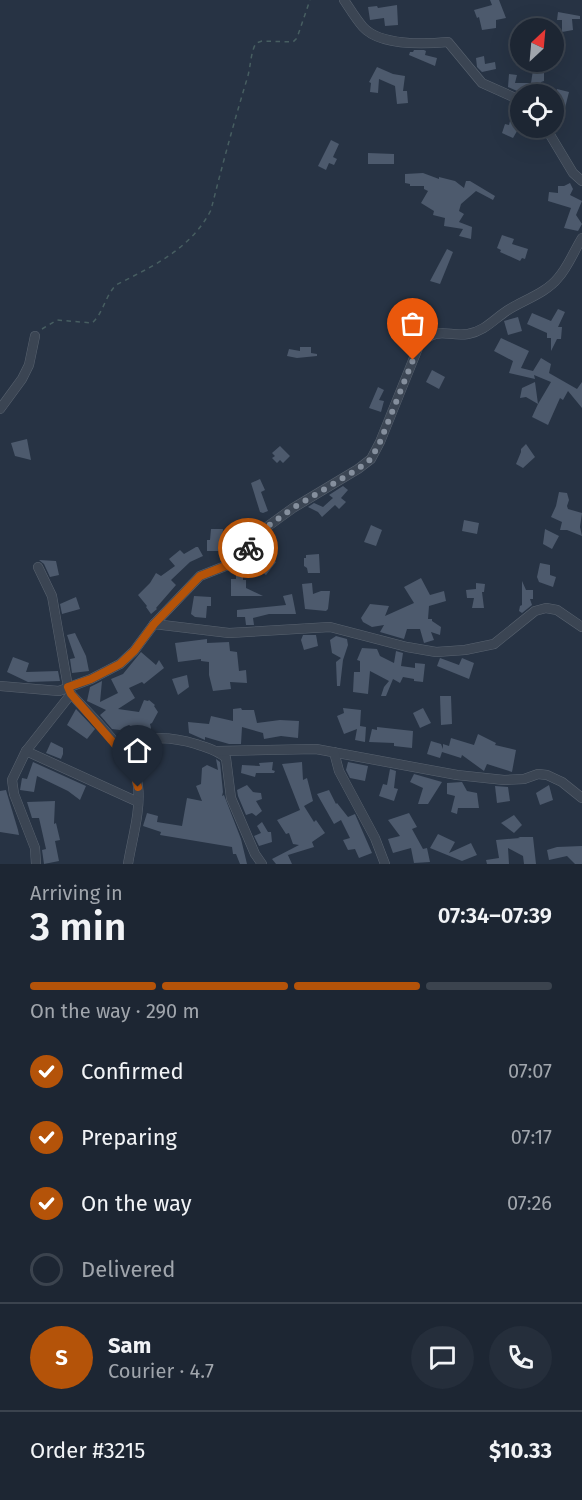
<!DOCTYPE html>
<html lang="en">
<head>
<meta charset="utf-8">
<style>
	body { margin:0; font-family:"Fira Sans",sans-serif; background:#252e3b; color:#f1f3f6; height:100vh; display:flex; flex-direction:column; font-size:22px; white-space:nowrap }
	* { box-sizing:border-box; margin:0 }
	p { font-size:20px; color:#a0a5ac }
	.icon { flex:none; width:33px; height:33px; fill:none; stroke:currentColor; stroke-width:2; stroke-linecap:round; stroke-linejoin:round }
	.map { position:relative; height:864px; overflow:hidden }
	.details { display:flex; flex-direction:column; background:#1d2633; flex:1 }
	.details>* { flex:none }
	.needle { width:39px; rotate:26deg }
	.buttons { position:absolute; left:510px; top:18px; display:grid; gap:12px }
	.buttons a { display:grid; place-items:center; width:54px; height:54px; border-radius:50%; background:#1d2633; box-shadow:0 6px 24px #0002,0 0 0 2px #3b434e; font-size:30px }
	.pin { position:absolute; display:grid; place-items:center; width:51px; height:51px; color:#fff; margin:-62px -26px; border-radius:50% 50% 50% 0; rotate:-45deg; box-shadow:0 0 6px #0007 }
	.pin .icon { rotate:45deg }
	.courier { position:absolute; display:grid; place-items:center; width:60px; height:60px; margin:-30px; border:4px solid #b45309; border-radius:50%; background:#fff; color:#222; box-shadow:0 2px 8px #0007 }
	.overview em { font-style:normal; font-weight:600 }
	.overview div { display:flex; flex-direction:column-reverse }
	.overview { display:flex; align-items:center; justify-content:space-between; height:102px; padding:0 30px }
	h1 { font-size:39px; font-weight:600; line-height:45px }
	.bar { display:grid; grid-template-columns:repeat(4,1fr); gap:9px 6px; align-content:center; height:72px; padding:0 30px }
	.bar i { height:8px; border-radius:4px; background:#3b434e }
	.bar .on { background:#b45309 }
	.bar p { grid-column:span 4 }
	.line { display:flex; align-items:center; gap:15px; padding:0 30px; border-top:2px solid #3b434e }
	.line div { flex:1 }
	.round { display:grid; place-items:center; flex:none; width:63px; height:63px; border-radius:32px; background:#252e3b }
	ol { padding:0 30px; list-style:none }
	li { display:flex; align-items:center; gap:18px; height:66px }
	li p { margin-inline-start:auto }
	li .icon { padding:6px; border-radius:50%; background:#b45309; color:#fff; stroke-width:4 }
	li:last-child { color:#a0a5ac }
	li i { width:33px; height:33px; border:3px solid #3b434e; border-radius:50% }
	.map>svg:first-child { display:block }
</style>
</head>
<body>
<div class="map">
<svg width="582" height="864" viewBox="0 0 582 864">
	<rect width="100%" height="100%" fill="#273344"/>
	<g fill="#4d5a6d">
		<path d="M 490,0 L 499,0 L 506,18 L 496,20 L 496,28 L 482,30 L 479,17 L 477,18 L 474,10 L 492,5 Z"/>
		<path d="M 397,5 L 398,25 L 385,26 L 384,18 L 370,20 L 368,7 L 377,6 L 378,8 Z"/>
		<path d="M 558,12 L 580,16 L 580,19 L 572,19 L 573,30 L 562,32 L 562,20 L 557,20 Z"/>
		<path d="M 414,50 L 424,50 L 426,51 L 425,55 L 437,58 L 435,66 L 409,55 L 410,52 L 413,52 Z"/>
		<path d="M 484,56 L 485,64 L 495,62 L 496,69 L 482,72 L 477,67 L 476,58 Z"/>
		<path d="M 377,67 L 393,74 L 405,76 L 403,91 L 407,91 L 408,103 L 397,104 L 395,86 L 379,79 L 378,93 L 370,92 L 371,83 L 369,82 Z"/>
		<path d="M 541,68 L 544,71 L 544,81 L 541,82 L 538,94 L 524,94 L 508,87 L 509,74 L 517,75 L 515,83 L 531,83 L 533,70 Z"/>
		<path d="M 557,89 L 569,92 L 561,124 L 554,120 L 554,113 L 559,103 L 554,102 Z"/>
		<path d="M 514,105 L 518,106 L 520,112 L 520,126 L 513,138 L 502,133 L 505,124 L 509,125 Z"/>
		<path d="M 331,140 L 339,144 L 333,157 L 337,159 L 334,165 L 329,163 L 326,170 L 318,166 Z"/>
		<path d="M 368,153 L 394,154 L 394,164 L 368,164 Z"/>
		<path d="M 423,173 L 439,179 L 439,177 L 455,181 L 464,188 L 466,181 L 470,181 L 495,196 L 493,200 L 476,191 L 461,204 L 459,211 L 464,214 L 459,222 L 472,227 L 471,239 L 459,236 L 463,229 L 444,226 L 445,218 L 433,215 L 434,211 L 421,203 L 428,191 L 424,189 L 424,186 L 410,186 L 410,184 L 405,183 L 405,174 Z"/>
		<path d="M 570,183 L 573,189 L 570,195 L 582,201 L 576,215 L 582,224 L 578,231 L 564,228 L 571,208 L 548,201 L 549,192 L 558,193 L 558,186 L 564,186 Z"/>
		<path d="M 502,235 L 514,239 L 512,244 L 528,249 L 525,259 L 522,258 L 520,261 L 500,252 L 501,250 L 497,248 Z"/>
		<path d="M 447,249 L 453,252 L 440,284 L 430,281 Z"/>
		<path d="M 558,309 L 565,312 L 558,327 L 562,327 L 561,339 L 557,339 L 551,351 L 551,338 L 547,338 L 547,333 L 527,324 L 532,313 L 551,321 Z"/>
		<path d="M 518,317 L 522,331 L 508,335 L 504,321 Z"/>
		<path d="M 501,338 L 529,351 L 521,368 L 533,371 L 541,358 L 551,364 L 549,373 L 577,389 L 582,382 L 582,408 L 568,391 L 563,400 L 560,398 L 548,425 L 532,417 L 538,404 L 526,397 L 520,398 L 522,388 L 535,382 L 538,404 L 551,382 L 534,375 L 535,379 L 509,373 L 513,361 L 494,351 Z"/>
		<path d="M 300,347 L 311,347 L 311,353 L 317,354 L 317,356 L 297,358 L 287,356 L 289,349 L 300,351 Z"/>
		<path d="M 432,370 L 445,377 L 439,389 L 426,382 Z"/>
		<path d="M 378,387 L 384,390 L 379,400 L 384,401 L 381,412 L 369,408 Z"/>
		<path d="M 27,439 L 31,460 L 15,456 L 11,443 Z"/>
		<path d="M 526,444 L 535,457 L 523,468 L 516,464 L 521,452 L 521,449 Z"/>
		<path d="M 280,446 L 290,456 L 283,463 L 280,460 L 277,463 L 272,458 L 275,456 L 272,453 Z"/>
		<path d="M 260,479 L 265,490 L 261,492 L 268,511 L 263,513 L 260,512 L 251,483 Z"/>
		<path d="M 343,486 L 348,490 L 341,498 L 346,502 L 339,509 L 335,505 L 322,517 L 318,512 L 308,507 L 314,503 L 323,507 L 333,498 L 329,495 Z"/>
		<path d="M 559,492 L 567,493 L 569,500 L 567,506 L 568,509 L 582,513 L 580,527 L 582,536 L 567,530 L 560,530 L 562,522 L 551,517 L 556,506 Z"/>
		<path d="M 464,520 L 479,523 L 477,534 L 462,531 Z"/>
		<path d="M 371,525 L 382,530 L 376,546 L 364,542 Z"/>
		<path d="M 211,529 L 223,529 L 222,538 L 238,538 L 238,546 L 222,547 L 222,551 L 207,551 L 207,540 L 210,540 Z"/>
		<path d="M 545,529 L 559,536 L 552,549 L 543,544 Z"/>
		<path d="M 196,547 L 198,547 L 203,556 L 190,562 L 171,580 L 176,585 L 156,608 L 157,609 L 151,614 L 146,607 L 147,606 L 138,595 L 150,583 L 156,573 L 161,576 L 175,566 L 169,559 L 180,550 L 184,554 Z"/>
		<path d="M 262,552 L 276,562 L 266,575 L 252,565 Z"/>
		<path d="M 319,554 L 320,573 L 308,573 L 307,568 L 304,566 L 304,558 L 306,558 L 306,555 Z"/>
		<path d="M 39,560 L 56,561 L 59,575 L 50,577 L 44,564 Z"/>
		<path d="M 540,563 L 550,565 L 550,575 L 556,577 L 553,587 L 539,582 L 537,577 Z"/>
		<path d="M 236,575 L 243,575 L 243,580 L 246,580 L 246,588 L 263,596 L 231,596 L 231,579 L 236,579 Z"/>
		<path d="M 421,578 L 430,595 L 444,591 L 446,601 L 429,606 L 428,619 L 432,619 L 432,621 L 441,627 L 440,635 L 431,632 L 434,640 L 424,643 L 420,629 L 407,629 L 404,639 L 380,632 L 384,625 L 372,627 L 363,622 L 361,618 L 370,604 L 389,606 L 385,616 L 414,603 L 404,587 Z"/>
		<path d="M 522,581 L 526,590 L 533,590 L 533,599 L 530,599 L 532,605 L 522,613 L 519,611 L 520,606 L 522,605 Z"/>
		<path d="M 312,583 L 313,594 L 321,591 L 330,591 L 328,609 L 326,611 L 305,609 L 302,584 Z"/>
		<path d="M 476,583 L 485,584 L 484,592 L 482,592 L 484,608 L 472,608 L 474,598 L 467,598 L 466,590 L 476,589 Z"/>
		<path d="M 292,594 L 296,614 L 269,614 L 253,618 L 254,625 L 246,625 L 245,617 L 237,617 L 237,610 L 286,605 L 283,596 Z"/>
		<path d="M 194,596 L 211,597 L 211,606 L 207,606 L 206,618 L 195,617 L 191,614 Z"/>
		<path d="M 76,597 L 80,609 L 62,614 L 60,604 Z"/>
		<path d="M 75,633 L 86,656 L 89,671 L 72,673 L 70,659 L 75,658 L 67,635 Z"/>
		<path d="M 303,635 L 316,635 L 318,646 L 304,650 L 301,640 Z"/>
		<path d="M 336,636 L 347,639 L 348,645 L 343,660 L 340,686 L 337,686 L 336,662 L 341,658 L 332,653 L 330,640 Z"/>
		<path d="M 207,639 L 207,643 L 229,642 L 230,651 L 237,652 L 239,671 L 246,670 L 247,683 L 230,682 L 231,689 L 213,691 L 209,675 L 209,662 L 201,661 L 201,659 L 178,662 L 175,643 Z"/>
		<path d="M 362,648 L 377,649 L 380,656 L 394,663 L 396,651 L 403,653 L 401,666 L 415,668 L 415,663 L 425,664 L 423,682 L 414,681 L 414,679 L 403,677 L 400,683 L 393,679 L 386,696 L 381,696 L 384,687 L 389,681 L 370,671 L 368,694 L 353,692 L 354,672 L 360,672 L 360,661 L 357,660 Z"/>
		<path d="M 141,652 L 156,665 L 159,660 L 164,668 L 144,684 L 142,682 L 129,688 L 135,698 L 118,709 L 139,712 L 144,700 L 148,701 L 149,700 L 155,705 L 154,706 L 158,712 L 152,723 L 150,724 L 151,728 L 149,732 L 140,732 L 129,725 L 124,727 L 120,730 L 112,729 L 100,715 L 106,710 L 87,701 L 90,687 L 102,681 L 100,702 L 118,693 L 111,679 L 123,674 Z"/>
		<path d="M 13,657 L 29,663 L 26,672 L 58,671 L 60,681 L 28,682 L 7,672 Z"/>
		<path d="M 440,658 L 459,665 L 462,658 L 474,663 L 469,679 L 437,666 Z"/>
		<path d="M 187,675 L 189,687 L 178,695 L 172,679 Z"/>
		<path d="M 440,696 L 451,696 L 452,724 L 441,725 Z"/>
		<path d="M 241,708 L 242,710 L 254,710 L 257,723 L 280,720 L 299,721 L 298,738 L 281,736 L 264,739 L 263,733 L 242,727 L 241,744 L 229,744 L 205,737 L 205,740 L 189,733 L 188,722 L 209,724 L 211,716 L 233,721 L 233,709 Z"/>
		<path d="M 343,708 L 361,710 L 360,726 L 366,727 L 365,742 L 355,740 L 357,729 L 344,734 L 337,716 L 344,713 Z"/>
		<path d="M 423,708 L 431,723 L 420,728 L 413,713 Z"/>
		<path d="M 76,709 L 95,729 L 87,739 L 67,725 Z"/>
		<path d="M 377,727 L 413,731 L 412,748 L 394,746 L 394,743 L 369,742 L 372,729 L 377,730 Z"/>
		<path d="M 478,734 L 496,743 L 495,745 L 516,750 L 512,772 L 487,764 L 484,771 L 462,755 L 461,758 L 442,752 L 440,758 L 427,754 L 431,741 L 441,744 L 443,749 L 443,744 L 449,746 L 451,738 L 474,745 Z"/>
		<path d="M 51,742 L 63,748 L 63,754 L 61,759 L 46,753 Z"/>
		<path d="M 216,759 L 220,762 L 223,792 L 222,796 L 224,795 L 241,839 L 247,864 L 240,864 L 236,854 L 233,854 L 232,847 L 160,835 L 161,832 L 143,826 L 147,813 L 158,816 L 157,822 L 182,826 L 187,798 L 202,801 L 196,786 L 201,784 L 202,768 L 207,765 L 218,770 Z"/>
		<path d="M 33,762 L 86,786 L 80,800 L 68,791 L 37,776 L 34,792 L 20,790 L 22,778 L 27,779 Z"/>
		<path d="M 273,762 L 272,770 L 275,771 L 274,773 L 256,773 L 255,777 L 241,773 L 242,765 L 260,766 L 259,763 Z"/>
		<path d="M 302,762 L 303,780 L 307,778 L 313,801 L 304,806 L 314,822 L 316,820 L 325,833 L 312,842 L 314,847 L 288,855 L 287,853 L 292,864 L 276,864 L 272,859 L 299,845 L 293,844 L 289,833 L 286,834 L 277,820 L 300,810 L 282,764 Z"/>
		<path d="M 348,762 L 368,766 L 365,781 L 350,778 L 346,770 Z"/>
		<path d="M 390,769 L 396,771 L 394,788 L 398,789 L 394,801 L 379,796 L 383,784 L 387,785 Z"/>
		<path d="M 414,774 L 442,782 L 428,804 L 418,804 L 423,788 L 410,782 Z"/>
		<path d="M 462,782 L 467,791 L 477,793 L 479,808 L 458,808 L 457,814 L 451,812 L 455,796 L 447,794 L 447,783 Z"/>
		<path d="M 247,785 L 253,792 L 261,793 L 262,799 L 256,801 L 262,811 L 256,816 L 252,813 L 246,815 L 238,796 L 237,790 Z"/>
		<path d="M 549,785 L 553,800 L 540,805 L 536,793 Z"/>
		<path d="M 495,786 L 508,787 L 510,801 L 497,803 Z"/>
		<path d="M 6,790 L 18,830 L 19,835 L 0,832 L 0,791 Z"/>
		<path d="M 329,790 L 336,804 L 337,803 L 348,817 L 355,814 L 372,853 L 359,858 L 355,849 L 348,850 L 343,840 L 350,838 L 341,820 L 334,824 L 317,794 Z"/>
		<path d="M 55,801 L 54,824 L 56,823 L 60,840 L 55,841 L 59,861 L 44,864 L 42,850 L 46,849 L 39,818 L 32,818 L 27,802 Z"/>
		<path d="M 409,813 L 417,827 L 412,829 L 423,849 L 427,848 L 430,862 L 414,863 L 411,848 L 393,853 L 388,839 L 400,836 L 388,820 Z"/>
		<path d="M 514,815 L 522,825 L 514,833 L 501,823 Z"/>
		<path d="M 262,822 L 268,832 L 271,832 L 272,842 L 259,846 L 254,836 L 261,833 L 257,826 Z"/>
		<path d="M 438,834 L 455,842 L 449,853 L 471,843 L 477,855 L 462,861 L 430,848 Z"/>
		<path d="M 518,837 L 533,837 L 536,864 L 524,864 L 523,856 L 508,848 L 509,864 L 487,864 L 486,860 L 499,858 L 496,840 L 520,838 Z"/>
		<path d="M 582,846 L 582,864 L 575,864 L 567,856 L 549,860 L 547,850 L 557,847 Z"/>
	</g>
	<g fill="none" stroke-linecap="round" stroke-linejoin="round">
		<defs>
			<g id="minor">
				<path d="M 344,0 C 350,9 356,19 363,27 C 380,46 426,44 448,42 L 482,83 L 520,100"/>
				<path d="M 546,128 L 573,173 L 582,181"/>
				<path d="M 0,409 L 22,379 L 29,365 L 35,336"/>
				<path d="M 38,567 L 52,596 L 68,687 L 71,694 C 91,716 135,757 138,786 C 141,811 132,839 128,864"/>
				<path d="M 154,624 L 200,576 L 233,563 L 241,557 L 257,534 L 264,529 L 293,508 L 358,469 L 371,459 L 380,442 L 420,343 C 439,326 448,337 468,334 C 485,331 494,319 508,310 C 524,300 546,293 558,278 C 568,267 574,251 582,238"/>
				<path d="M 0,686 L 59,691 L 91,679 L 120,664 L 134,651 L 154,624 L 229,633 L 330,627 L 407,647 L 436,652 L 465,650 L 494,644 L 535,611 L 546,608 L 557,610 L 582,627"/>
				<path d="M 118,747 C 149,737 165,735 196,744 C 207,748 217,750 226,758 L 231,798 L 255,854 L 262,864"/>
				<path d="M 26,751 L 138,802"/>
				<path d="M 218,751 L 316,749 L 457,775 L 504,780 L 524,779 L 538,774 L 547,775 L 562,782 L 582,798"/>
				<path d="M 334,752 L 339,771 L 375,838 L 385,864"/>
				<path d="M 36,864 L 35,848 L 14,794 L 12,780 L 26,751 L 71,694"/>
			</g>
		</defs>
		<use href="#minor" stroke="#596370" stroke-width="10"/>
		<path stroke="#475e61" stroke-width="1.5" stroke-dasharray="4.5 4.5" stroke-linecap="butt" d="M 42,329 L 57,320 L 92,323 C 103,314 105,296 116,285 C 153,266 191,249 211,210 C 222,166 234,122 247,79 C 251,67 250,54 256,43 L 262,41 L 293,42 L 297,38 L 310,0"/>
		<use href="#minor" stroke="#3b4553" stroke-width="9"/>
	</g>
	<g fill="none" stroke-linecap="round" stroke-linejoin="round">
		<path stroke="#858f9d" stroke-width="6" stroke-dasharray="0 10.8" d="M 248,548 L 257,534 L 264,529 L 293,508 L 358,469 L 371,459 L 380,442 L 413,360"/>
		<path stroke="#b45309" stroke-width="8" d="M 138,787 L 131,763 L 71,694 L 68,687 L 91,679 L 120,664 L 134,651 L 154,624 L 200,576 L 233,563 L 241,557 L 248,548"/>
	</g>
</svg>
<div class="buttons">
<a><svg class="needle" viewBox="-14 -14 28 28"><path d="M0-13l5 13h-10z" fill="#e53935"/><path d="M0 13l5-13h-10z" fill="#a0a5ac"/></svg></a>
<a><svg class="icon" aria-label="locate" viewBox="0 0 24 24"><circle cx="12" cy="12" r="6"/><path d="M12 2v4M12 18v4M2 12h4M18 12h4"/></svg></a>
</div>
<div class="pin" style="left:413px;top:360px;background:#ea580c"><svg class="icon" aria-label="bag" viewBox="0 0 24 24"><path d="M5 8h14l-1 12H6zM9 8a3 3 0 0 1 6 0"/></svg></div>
<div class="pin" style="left:138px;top:787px;background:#1f2937"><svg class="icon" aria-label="home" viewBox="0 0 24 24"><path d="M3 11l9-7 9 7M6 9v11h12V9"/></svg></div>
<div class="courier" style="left:248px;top:548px"><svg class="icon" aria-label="bike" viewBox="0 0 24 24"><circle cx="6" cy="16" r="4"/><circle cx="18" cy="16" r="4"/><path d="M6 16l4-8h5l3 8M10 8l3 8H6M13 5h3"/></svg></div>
</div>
<section class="details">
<div class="overview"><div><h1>3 min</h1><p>Arriving in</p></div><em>07:34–07:39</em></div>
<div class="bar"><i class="on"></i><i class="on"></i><i class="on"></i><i></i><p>On the way · 290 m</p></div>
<ol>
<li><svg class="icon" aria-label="check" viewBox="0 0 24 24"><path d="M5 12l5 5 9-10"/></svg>Confirmed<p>07:07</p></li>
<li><svg class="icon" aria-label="check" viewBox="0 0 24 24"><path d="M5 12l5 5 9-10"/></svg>Preparing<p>07:17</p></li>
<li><svg class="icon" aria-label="check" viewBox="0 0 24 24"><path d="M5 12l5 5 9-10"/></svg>On the way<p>07:26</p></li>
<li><i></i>Delivered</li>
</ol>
<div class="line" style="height:108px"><b class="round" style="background:#b45309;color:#fff">S</b><div><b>Sam</b><p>Courier · 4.7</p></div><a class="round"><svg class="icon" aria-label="chat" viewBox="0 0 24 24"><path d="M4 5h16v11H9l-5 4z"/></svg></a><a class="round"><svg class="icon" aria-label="phone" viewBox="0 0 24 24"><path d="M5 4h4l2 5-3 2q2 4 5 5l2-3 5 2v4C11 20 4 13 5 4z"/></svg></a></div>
<div class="line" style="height:78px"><div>Order #3215</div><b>$10.33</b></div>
</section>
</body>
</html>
